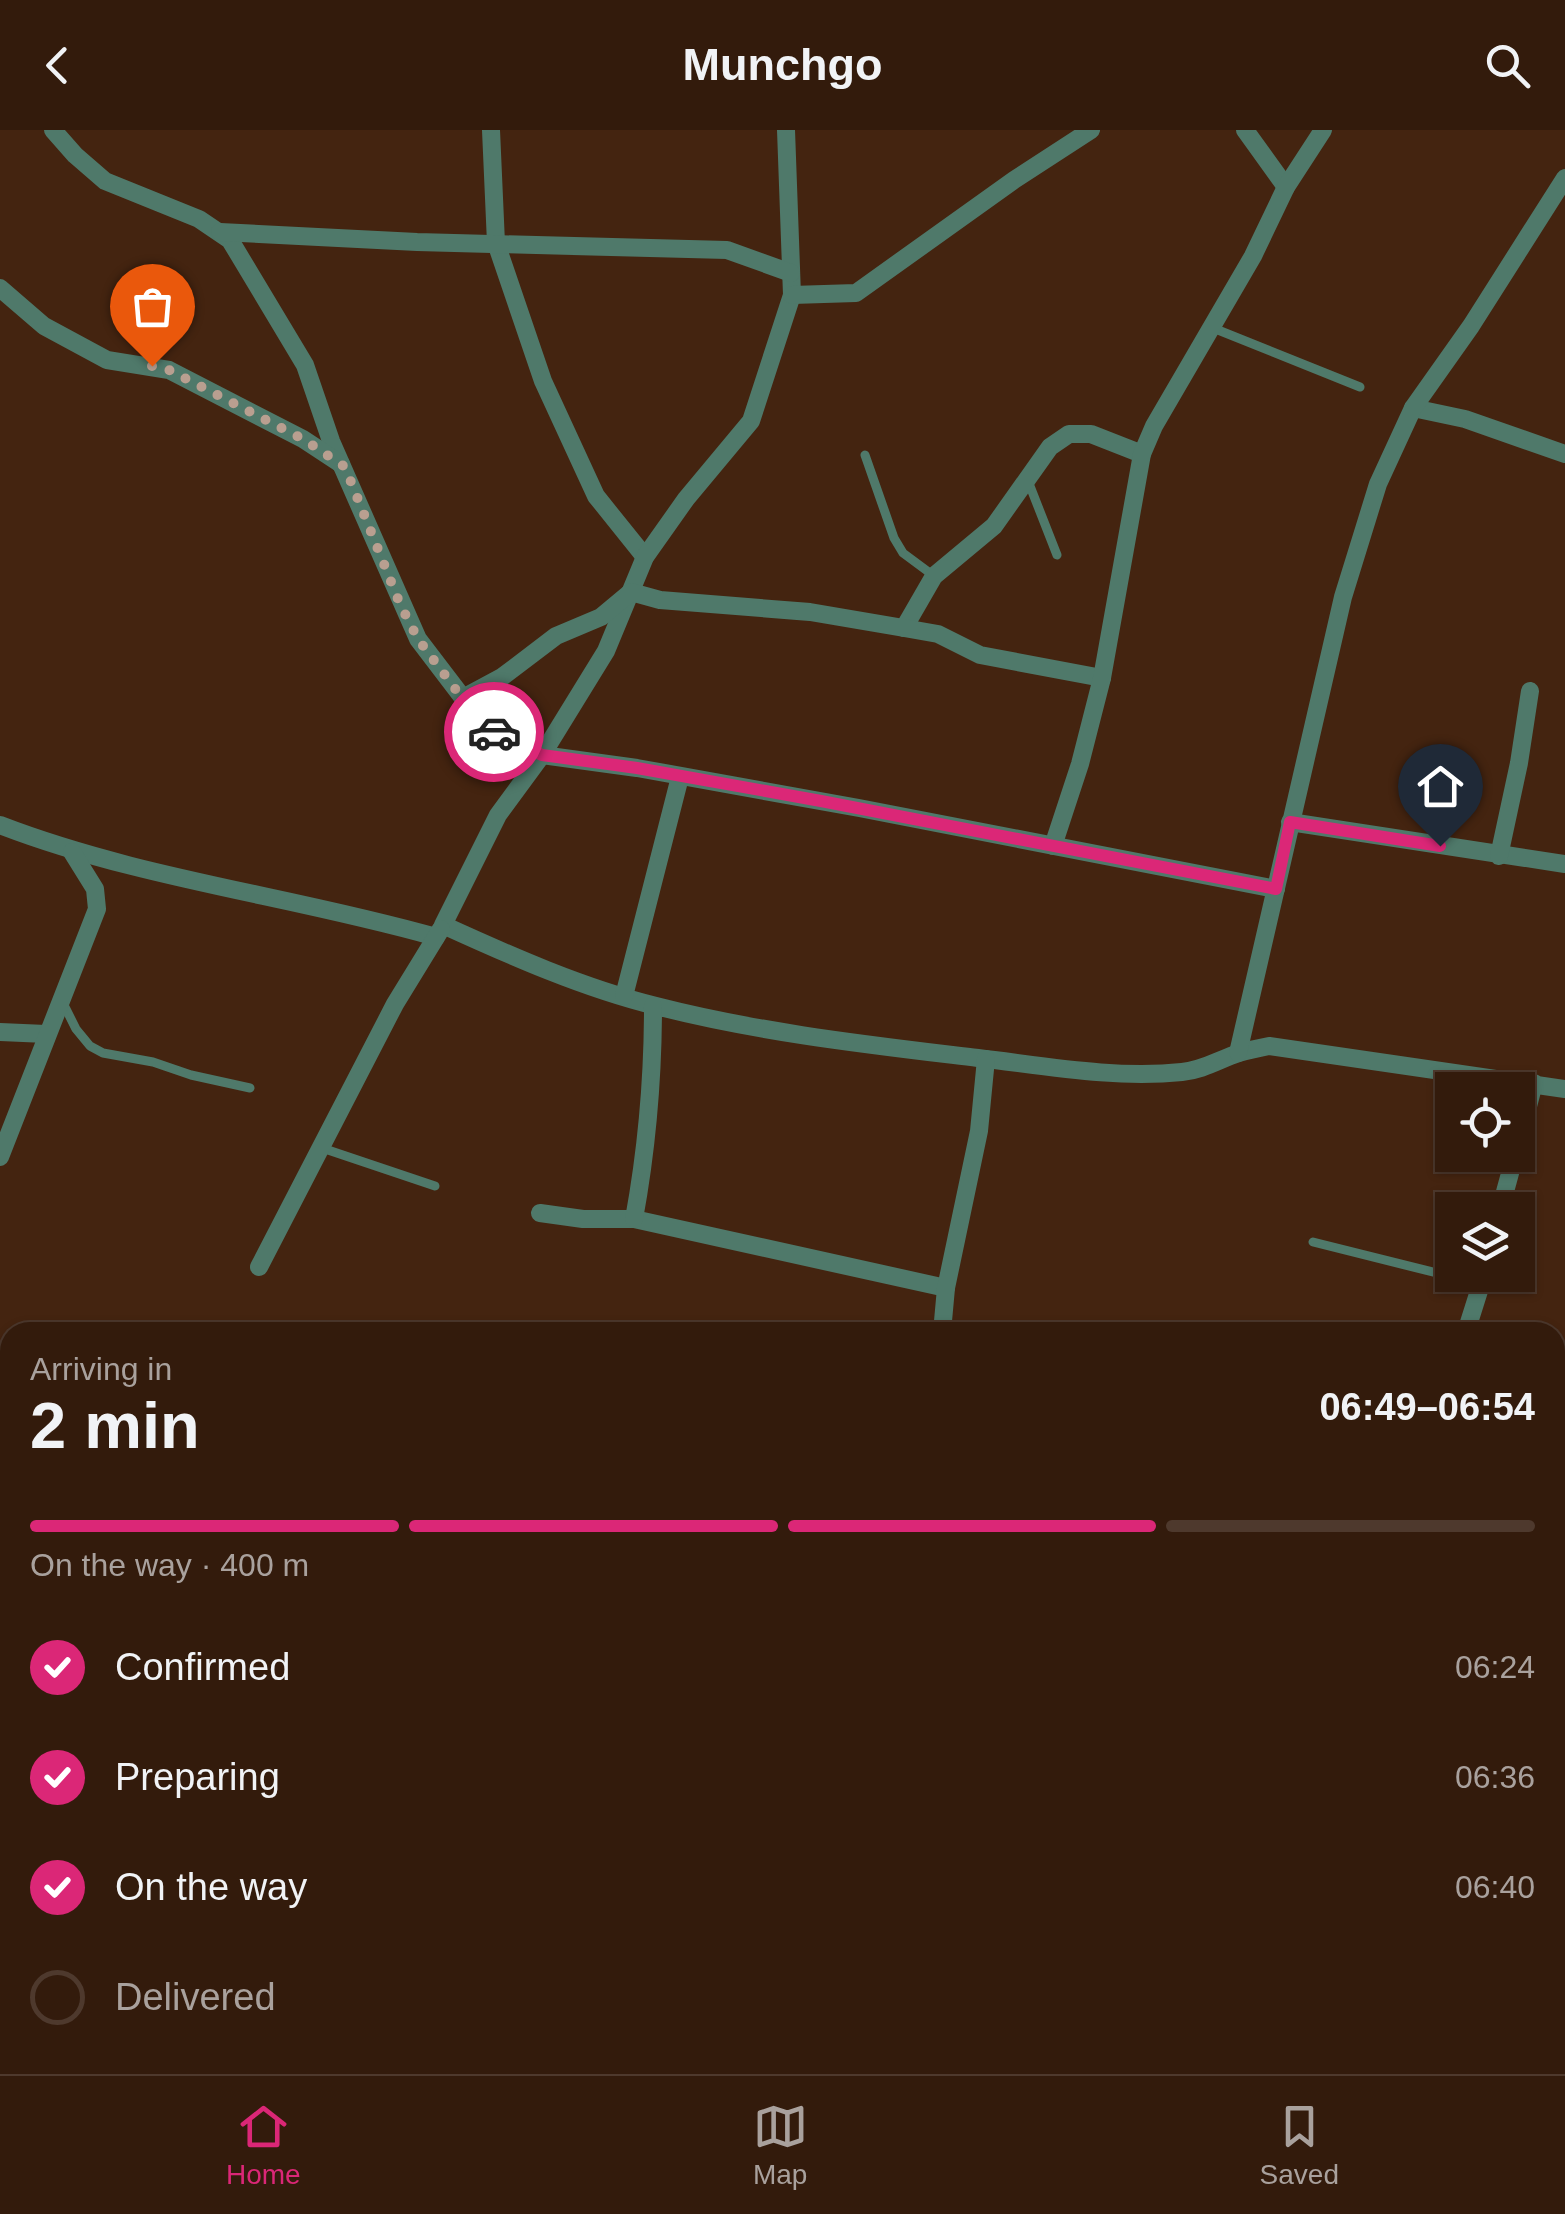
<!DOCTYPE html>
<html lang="en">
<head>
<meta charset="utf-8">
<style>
	body { margin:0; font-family:Arial,sans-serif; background:#3e281a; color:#f1f3f6; height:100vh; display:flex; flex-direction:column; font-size:38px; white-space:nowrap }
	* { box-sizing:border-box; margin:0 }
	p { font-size:32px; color:#a9a19d }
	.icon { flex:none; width:55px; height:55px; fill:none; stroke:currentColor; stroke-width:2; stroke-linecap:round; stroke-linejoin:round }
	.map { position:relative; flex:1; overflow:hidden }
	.sheet { position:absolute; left:0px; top:1192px; width:1565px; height:752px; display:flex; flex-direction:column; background:#331b0c; border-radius:30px 30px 0 0; box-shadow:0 2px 8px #0004,0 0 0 2px #4e392d }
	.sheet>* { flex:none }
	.controls { position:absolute; left:1435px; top:942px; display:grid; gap:20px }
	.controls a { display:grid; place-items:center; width:100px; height:100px; border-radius:0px; background:#331b0c; box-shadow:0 2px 8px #0004,0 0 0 2px #4e392d; font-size:50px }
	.pin { position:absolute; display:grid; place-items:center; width:85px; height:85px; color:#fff; margin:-102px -42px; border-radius:50% 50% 50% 0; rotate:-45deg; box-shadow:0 0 10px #0007 }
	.pin .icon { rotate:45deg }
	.courier { position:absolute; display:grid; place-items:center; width:100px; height:100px; margin:-50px; border:8px solid #db2777; border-radius:50%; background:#fff; color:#222; box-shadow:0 2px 12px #0007 }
	.headline em { font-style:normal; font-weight:700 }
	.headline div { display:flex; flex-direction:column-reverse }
	.headline { display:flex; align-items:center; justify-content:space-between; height:170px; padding:0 30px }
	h1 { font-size:65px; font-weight:700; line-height:75px }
	.bar { display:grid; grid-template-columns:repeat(4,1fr); gap:15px 10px; align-content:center; height:120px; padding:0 30px }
	.bar i { height:12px; border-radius:8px; background:#4e392d }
	.bar .on { background:#db2777 }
	.bar p { grid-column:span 4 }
	ol { padding:0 30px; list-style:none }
	li { display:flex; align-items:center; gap:30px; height:110px }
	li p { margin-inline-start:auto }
	li .icon { padding:10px; border-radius:50%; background:#db2777; color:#fff; stroke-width:4 }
	li:last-child { color:#a9a19d }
	li i { width:55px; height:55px; border:5px solid #4e392d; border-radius:50% }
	header { display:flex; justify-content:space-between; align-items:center; height:130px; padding:0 30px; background:#331b0c; font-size:45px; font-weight:700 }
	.dock { display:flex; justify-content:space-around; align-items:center; height:140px; border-top:2px solid #4e392d; background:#331b0c; font-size:28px; color:#a9a19d }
	.dock a { display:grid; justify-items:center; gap:5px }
	.dock .on { color:#db2777 }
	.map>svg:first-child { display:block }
</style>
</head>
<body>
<header><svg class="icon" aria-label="back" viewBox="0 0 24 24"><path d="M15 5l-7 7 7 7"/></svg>Munchgo<svg class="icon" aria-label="search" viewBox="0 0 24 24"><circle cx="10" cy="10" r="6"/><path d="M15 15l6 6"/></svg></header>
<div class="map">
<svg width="1565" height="1944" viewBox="0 0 1565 1944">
	<rect width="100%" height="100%" fill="#442410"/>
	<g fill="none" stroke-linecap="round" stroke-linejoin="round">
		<g stroke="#4f796a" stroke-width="9">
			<path d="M 1213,198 L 1360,257"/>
			<path d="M 865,325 L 894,408 L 903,423 L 934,446"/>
			<path d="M 1028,351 L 1057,425"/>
			<path d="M 62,871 L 76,899 L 90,916 L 103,923 L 153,932 L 191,945 L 250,958"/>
			<path d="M 322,1018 L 435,1056"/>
			<path d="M 1313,1112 L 1481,1154"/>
		</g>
		<g stroke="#4f796a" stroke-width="18">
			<path d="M 53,0 L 75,25 L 105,51 L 199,89 L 230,110 L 305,235 L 331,311 L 418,509 L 463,568 L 494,602 L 542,625 L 637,638 L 859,678 L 1276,759"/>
			<path d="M 491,0 L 496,113 L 543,251 L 596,366 L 645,427"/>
			<path d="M 786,0 L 792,165 L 751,291 L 686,369 L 645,427 L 606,521 L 542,625 L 498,685 L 443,795 C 511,826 583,858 656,876 C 761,903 871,915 978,928 C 1046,936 1115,949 1182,942 C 1204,940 1220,929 1239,923 C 1249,920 1259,918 1269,916 L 1565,959"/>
			<path d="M 1245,0 L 1286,57"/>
			<path d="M 220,102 L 417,112 L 727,120 L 791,143"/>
			<path d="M 0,158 L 44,196 L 107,230 L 169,240 L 303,309 L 341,334"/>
			<path d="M 792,165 L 856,163 L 1014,50 L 1091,0"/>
			<path d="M 1413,278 L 1465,289 L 1565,324"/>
			<path d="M 904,498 L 934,446 L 994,396 L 1050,317 L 1069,304 L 1091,304 L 1142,324"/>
			<path d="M 463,568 L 502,547 L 556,506 L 601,487 L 631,462 L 660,470 L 810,482 L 904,498 L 938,504 L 980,525 L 1102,548"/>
			<path d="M 1290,692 L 1565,734"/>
			<path d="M 0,695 C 140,749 292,766 436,807"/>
			<path d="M 1053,716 L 1080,634 L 1102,548 L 1142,324 L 1154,296 L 1253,126 L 1286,57 L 1323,0"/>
			<path d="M 1499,726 L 1519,633 L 1530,561"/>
			<path d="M 624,866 L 680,647"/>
			<path d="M 0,902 L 46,904"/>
			<path d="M 1238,923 L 1343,467 L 1378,354 L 1413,278 L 1471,196 L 1565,48"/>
			<path d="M 1518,1015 L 1534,953"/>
			<path d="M 0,1027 L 97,779 L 95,759 L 72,722"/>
			<path d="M 1500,1080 L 1515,1025"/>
			<path d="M 540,1083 L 583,1089 L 634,1089 L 946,1158"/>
			<path d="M 634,1089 C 647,1018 653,948 653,876"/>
			<path d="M 259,1137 L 395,874 L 441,799"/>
			<path d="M 942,1202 L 946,1158 L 979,1001 L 986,929"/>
			<path d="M 1466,1202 L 1484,1145"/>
			<path d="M 0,1550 L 10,1540"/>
			<path d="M 1555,1574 L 1565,1551"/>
			<path d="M 0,1613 L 10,1616"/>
			<path d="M 1555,1874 L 1565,1878"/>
			<path d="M 308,1935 L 327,1944"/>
			<path d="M 816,1935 L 835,1944"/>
			<path d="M 1246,1935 L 1265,1944"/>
			<path d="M 37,1944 L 38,1935"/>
			<path d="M 245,1944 L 246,1935"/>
			<path d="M 1383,1944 L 1387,1935"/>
		</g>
	</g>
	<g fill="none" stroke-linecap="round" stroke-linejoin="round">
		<path stroke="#b99f90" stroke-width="10" stroke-dasharray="0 18" d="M 152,236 L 169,240 L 303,309 L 345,337 L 400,474 L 418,509 L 462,568 L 494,602"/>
		<path stroke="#db2777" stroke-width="12" d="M 494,602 L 542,625 L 637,638 L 821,671 L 1276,759 L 1290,692 L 1440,716"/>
	</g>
</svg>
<div class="controls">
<a><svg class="icon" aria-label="locate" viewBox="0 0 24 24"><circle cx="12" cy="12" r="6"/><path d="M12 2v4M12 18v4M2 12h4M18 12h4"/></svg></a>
<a><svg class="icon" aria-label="layers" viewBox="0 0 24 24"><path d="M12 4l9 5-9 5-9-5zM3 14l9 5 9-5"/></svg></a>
</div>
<div class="pin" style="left:152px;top:236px;background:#ea580c"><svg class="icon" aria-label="bag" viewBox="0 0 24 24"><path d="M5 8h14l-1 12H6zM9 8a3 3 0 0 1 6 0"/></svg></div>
<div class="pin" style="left:1440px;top:716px;background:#1f2937"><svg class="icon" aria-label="home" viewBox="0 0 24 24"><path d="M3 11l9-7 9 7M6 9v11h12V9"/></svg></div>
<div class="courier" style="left:494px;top:602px"><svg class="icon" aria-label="car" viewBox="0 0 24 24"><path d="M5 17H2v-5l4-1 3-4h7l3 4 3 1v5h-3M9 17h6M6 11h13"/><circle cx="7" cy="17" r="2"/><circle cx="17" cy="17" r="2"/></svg></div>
<section class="sheet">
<div class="headline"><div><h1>2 min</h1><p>Arriving in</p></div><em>06:49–06:54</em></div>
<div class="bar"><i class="on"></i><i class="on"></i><i class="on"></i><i></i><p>On the way · 400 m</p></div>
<ol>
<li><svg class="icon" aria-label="check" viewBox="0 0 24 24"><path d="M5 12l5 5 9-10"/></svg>Confirmed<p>06:24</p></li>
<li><svg class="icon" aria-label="check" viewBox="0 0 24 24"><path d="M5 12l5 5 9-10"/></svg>Preparing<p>06:36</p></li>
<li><svg class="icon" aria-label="check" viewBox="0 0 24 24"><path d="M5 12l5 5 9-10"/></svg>On the way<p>06:40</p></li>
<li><i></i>Delivered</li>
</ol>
</section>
</div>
<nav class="dock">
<a class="on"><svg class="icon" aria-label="home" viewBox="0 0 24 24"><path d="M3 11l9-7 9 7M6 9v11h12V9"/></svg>Home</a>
<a><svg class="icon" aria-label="map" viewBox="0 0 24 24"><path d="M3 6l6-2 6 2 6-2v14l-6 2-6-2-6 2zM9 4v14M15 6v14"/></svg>Map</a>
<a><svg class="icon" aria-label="saved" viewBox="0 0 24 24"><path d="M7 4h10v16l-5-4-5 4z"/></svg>Saved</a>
</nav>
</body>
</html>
